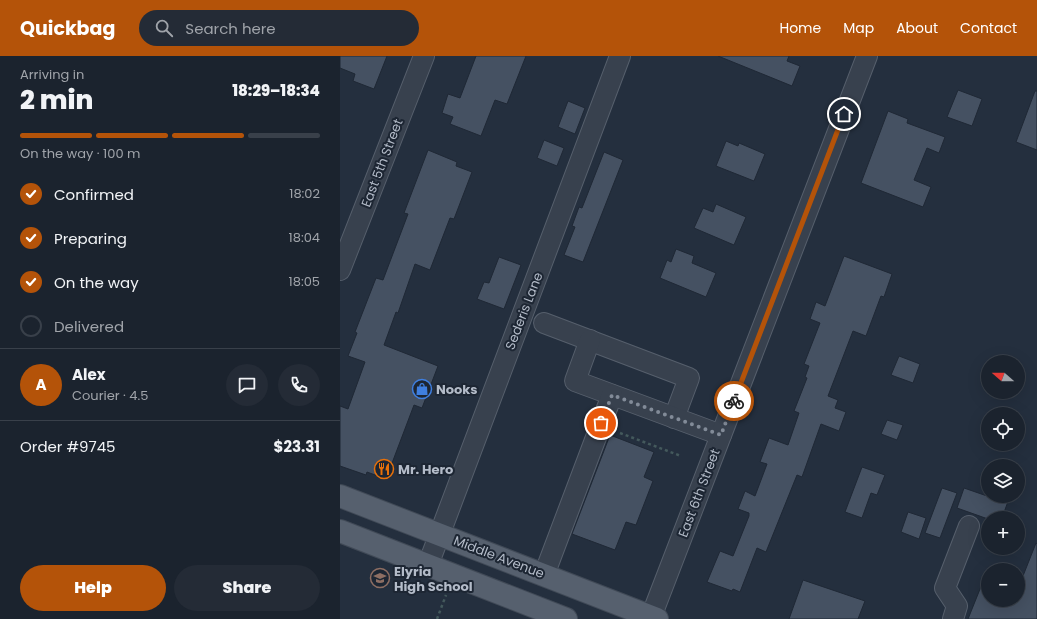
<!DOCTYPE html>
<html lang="en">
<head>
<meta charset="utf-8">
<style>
	body { margin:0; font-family:Poppins,sans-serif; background:#242b36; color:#f1f3f6; height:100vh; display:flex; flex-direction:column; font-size:15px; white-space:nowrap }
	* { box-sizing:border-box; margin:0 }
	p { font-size:13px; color:#a0a4aa }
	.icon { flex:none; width:22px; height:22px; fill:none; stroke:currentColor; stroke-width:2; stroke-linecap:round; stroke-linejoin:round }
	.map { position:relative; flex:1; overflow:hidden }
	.details { display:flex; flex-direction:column; background:#1b232e; width:340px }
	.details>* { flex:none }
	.needle { width:26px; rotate:290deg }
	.tools { position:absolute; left:641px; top:299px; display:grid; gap:8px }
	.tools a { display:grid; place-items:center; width:44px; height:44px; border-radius:50%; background:#1b232e; box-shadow:0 4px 16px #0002,0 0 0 1px #39404a; font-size:20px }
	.pin { position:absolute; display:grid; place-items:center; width:34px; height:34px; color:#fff; margin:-17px; border:2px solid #fff; border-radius:50%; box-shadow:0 1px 4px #0007 }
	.courier { position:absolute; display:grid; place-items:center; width:40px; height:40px; margin:-20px; border:3px solid #b45309; border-radius:50%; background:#fff; color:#222; box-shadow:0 1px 5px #0007 }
	.headline em { font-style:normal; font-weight:800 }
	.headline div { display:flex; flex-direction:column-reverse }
	.headline { display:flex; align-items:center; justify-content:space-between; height:68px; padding:0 20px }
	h1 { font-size:26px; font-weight:800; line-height:30px }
	.bar { display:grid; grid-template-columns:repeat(4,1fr); gap:6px 4px; align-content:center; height:48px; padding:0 20px }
	.bar i { height:5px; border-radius:3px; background:#39404a }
	.bar .on { background:#b45309 }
	.bar p { grid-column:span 4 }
	.line { display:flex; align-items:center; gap:10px; padding:0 20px; border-top:1px solid #39404a }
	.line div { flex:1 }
	.round { display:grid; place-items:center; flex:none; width:42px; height:42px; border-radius:21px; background:#242b36 }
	ol { padding:0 20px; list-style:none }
	li { display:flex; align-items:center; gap:12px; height:44px }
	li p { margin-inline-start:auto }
	li .icon { padding:4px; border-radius:50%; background:#b45309; color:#fff; stroke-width:4 }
	li:last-child { color:#a0a4aa }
	li i { width:22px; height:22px; border:2px solid #39404a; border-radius:50% }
	.primary-button { display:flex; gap:8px; margin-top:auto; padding:8px 20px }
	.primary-button a { flex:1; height:46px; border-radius:24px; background:#b45309; color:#fff; font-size:16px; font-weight:800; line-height:46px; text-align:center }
	.primary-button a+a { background:#242b36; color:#f1f3f6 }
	header { display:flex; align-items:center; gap:24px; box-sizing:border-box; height:56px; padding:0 20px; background:#b45309; color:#fff }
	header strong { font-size:19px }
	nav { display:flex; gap:22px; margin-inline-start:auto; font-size:14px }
	.search { width:280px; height:36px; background:#242b36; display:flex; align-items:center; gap:10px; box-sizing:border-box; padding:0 14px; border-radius:22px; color:#a0a4aa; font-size:15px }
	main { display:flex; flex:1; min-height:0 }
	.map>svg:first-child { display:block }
</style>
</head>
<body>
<header>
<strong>Quickbag</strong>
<div class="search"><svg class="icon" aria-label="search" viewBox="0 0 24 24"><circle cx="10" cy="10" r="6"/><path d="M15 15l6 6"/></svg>Search here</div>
<nav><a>Home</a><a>Map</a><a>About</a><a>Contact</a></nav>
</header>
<main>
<section class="details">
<div class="headline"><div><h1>2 min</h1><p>Arriving in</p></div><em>18:29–18:34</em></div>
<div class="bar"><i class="on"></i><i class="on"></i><i class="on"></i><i></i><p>On the way · 100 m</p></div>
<ol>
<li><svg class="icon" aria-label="check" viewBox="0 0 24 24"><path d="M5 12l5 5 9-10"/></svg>Confirmed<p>18:02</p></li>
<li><svg class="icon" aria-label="check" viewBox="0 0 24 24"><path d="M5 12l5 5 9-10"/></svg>Preparing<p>18:04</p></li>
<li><svg class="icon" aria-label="check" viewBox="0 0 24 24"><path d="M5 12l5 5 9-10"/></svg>On the way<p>18:05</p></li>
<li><i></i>Delivered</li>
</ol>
<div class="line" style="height:72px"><b class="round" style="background:#b45309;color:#fff">A</b><div><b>Alex</b><p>Courier · 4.5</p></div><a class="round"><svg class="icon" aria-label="chat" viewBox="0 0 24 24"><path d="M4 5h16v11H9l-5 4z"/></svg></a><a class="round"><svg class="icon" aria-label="phone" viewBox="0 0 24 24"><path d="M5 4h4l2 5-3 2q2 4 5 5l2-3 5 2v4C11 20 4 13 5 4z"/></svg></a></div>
<div class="line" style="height:52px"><div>Order #9745</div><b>$23.31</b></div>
<div class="primary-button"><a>Help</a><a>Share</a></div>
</section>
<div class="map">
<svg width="697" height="563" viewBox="0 0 697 563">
	<rect width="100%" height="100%" fill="#242f3e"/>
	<g fill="#455162" stroke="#1f2835">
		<path d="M 0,0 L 47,0 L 34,33 L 13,25 L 15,18 L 0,12 Z"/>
		<path d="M 136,0 L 186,0 L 167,48 L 155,44 L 141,80 L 110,68 L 113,61 L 102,57 L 108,38 L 120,42 Z"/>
		<path d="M 378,0 L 449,0 L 447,5 L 460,10 L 452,30 Z"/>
		<path d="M 618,34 L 642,43 L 632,70 L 607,61 Z"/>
		<path d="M 695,35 L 697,35 L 697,94 L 676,86 Z"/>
		<path d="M 228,45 L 245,52 L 235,78 L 218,71 Z"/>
		<path d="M 548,55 L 568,63 L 567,67 L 605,81 L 599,97 L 587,92 L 574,124 L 591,131 L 583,151 L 521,127 Z"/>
		<path d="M 204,84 L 224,92 L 217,110 L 197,102 Z"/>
		<path d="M 386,85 L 398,90 L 399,87 L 425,98 L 414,125 L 376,110 Z"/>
		<path d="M 88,94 L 117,106 L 116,110 L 132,116 L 114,163 L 110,162 L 90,214 L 75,208 L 58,257 L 56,256 L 44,289 L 98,310 L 82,352 L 74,349 L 46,423 L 27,416 L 26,419 L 0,410 L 0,350 L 8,353 L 25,306 L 8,300 L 17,277 L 15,276 L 36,222 L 43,224 L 68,158 L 64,157 Z"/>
		<path d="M 264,96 L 283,104 L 243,206 L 224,199 L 235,171 L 232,170 L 239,151 L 242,152 Z"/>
		<path d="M 376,148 L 406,161 L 394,189 L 354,172 L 363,152 L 373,156 Z"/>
		<path d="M 336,193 L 354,200 L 352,207 L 376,217 L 366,241 L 320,222 L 327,204 L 331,206 Z"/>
		<path d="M 504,200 L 552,218 L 544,241 L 541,240 L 526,280 L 513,275 L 488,340 L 498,344 L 495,352 L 506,356 L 499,375 L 481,368 L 462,421 L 457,419 L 426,496 L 417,492 L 400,536 L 393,533 L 392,535 L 367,526 L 380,495 L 393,500 L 409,460 L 409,457 L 398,453 L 405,435 L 415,440 L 427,408 L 420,406 L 429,382 L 448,389 L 459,357 L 454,355 L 467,322 L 465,321 L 469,310 L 464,308 L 480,267 L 470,263 L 476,246 L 485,250 Z"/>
		<path d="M 159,201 L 181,209 L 164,253 L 137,243 L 144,226 L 149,227 Z"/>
		<path d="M 559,300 L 580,308 L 573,327 L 551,319 Z"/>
		<path d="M 547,364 L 563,369 L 557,384 L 541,378 Z"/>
		<path d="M 270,379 L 314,396 L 304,421 L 313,425 L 296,469 L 286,466 L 275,494 L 232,478 Z"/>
		<path d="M 522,411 L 545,419 L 537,439 L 531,437 L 522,462 L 505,456 Z"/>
		<path d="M 602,432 L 617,437 L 600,482 L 585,477 Z"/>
		<path d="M 624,432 L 650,441 L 650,440 L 670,440 L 662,462 L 648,463 L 617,452 Z"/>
		<path d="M 568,456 L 586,462 L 579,483 L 561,476 Z"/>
		<path d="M 696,487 L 697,488 L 697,563 L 628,563 L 648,513 L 651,514 L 648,514 L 648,544 L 678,544 L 678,524 L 681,525 Z"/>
		<path d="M 463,524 L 525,545 L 518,563 L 449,563 Z"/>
	</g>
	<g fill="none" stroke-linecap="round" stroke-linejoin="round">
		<defs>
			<g id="minor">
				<path d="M 0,214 L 84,0"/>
				<path d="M 204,267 L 349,322 L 334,362"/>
				<path d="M 250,284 L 235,325 L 381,379"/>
				<path d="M 88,509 L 280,0"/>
				<path d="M 204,519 L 272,339"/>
				<path d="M 311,561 L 527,0"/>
				<path d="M 613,563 L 617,550 L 605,532 L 629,470"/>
			</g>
			<g id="major">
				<path d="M 0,440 L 317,563"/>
				<path d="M 0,475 L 226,563"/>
			</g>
		</defs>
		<use href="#minor" stroke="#565f6c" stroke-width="22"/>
		<use href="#major" stroke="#414a57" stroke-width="24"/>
		<g stroke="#44595c" stroke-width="2.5" stroke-dasharray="3 3" stroke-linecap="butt">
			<path d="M 280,377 L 341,400"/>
			<path d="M 97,563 L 106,539"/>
		</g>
		<use href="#minor" stroke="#38414e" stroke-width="20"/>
		<use href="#major" stroke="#56606e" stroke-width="22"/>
	</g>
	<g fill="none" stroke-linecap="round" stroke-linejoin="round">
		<path stroke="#828b98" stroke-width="4" stroke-dasharray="0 7.2" d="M 261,367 L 272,339 L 381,379 L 394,345"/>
		<path stroke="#b45309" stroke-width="5" d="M 394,345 L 504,58"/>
	</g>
	<defs>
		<symbol id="shop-ring" viewBox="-11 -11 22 22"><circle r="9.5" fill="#1d2633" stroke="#3f7fe0" stroke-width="1.5"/><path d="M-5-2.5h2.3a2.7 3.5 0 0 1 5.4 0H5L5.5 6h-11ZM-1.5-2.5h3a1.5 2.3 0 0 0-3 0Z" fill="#3f7fe0"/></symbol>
		<symbol id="restaurant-ring" viewBox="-11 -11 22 22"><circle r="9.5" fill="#1d2633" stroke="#e8710a" stroke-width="1.5"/><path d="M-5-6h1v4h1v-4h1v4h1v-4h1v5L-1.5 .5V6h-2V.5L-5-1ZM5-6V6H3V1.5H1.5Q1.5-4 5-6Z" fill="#e8710a"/></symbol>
		<symbol id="school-ring" viewBox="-11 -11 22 22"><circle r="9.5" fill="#1d2633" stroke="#8d6e63" stroke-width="1.5"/><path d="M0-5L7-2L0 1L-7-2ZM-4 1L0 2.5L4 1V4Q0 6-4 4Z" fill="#8d6e63"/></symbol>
	</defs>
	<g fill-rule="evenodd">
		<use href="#shop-ring" x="71" y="322" width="22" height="22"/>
		<use href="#restaurant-ring" x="33" y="402" width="22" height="22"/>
		<use href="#school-ring" x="29" y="511" width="22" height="22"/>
	</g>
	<g text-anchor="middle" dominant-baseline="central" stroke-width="4" stroke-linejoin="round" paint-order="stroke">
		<g font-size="13" fill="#b4bcc9" stroke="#1d2633">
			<text transform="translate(42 107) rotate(-69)">East 5th Street</text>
			<text transform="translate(184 255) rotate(-69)">Sederis Lane</text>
			<text transform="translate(359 437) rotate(-69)">East 6th Street</text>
			<text transform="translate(159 501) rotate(21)">Middle Avenue</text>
		</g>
		<g font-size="13" font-weight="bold" fill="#b4bcc9" stroke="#1d2633" text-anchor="start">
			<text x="96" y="333">Nooks</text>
			<text x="58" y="413">Mr. Hero</text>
			<text x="54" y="515">Elyria<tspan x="54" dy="15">High School</tspan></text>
		</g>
	</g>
</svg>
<div class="tools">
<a><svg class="needle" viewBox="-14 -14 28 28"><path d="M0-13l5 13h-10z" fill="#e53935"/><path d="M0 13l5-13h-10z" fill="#a0a4aa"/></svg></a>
<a><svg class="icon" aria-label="locate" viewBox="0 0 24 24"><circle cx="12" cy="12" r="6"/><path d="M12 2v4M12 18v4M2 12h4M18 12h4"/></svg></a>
<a><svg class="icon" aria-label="layers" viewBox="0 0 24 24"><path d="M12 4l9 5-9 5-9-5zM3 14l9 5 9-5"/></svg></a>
<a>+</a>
<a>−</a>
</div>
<div class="pin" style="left:261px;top:367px;background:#ea580c"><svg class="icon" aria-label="bag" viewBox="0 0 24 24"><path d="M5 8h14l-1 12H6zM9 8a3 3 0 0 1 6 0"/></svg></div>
<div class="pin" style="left:504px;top:58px;background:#1f2937"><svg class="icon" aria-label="home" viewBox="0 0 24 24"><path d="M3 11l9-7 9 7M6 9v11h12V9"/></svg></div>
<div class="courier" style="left:394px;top:345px"><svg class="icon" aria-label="bike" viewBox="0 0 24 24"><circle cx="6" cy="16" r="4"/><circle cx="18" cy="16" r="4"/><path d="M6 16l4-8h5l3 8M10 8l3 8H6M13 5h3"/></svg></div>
</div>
</main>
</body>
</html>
